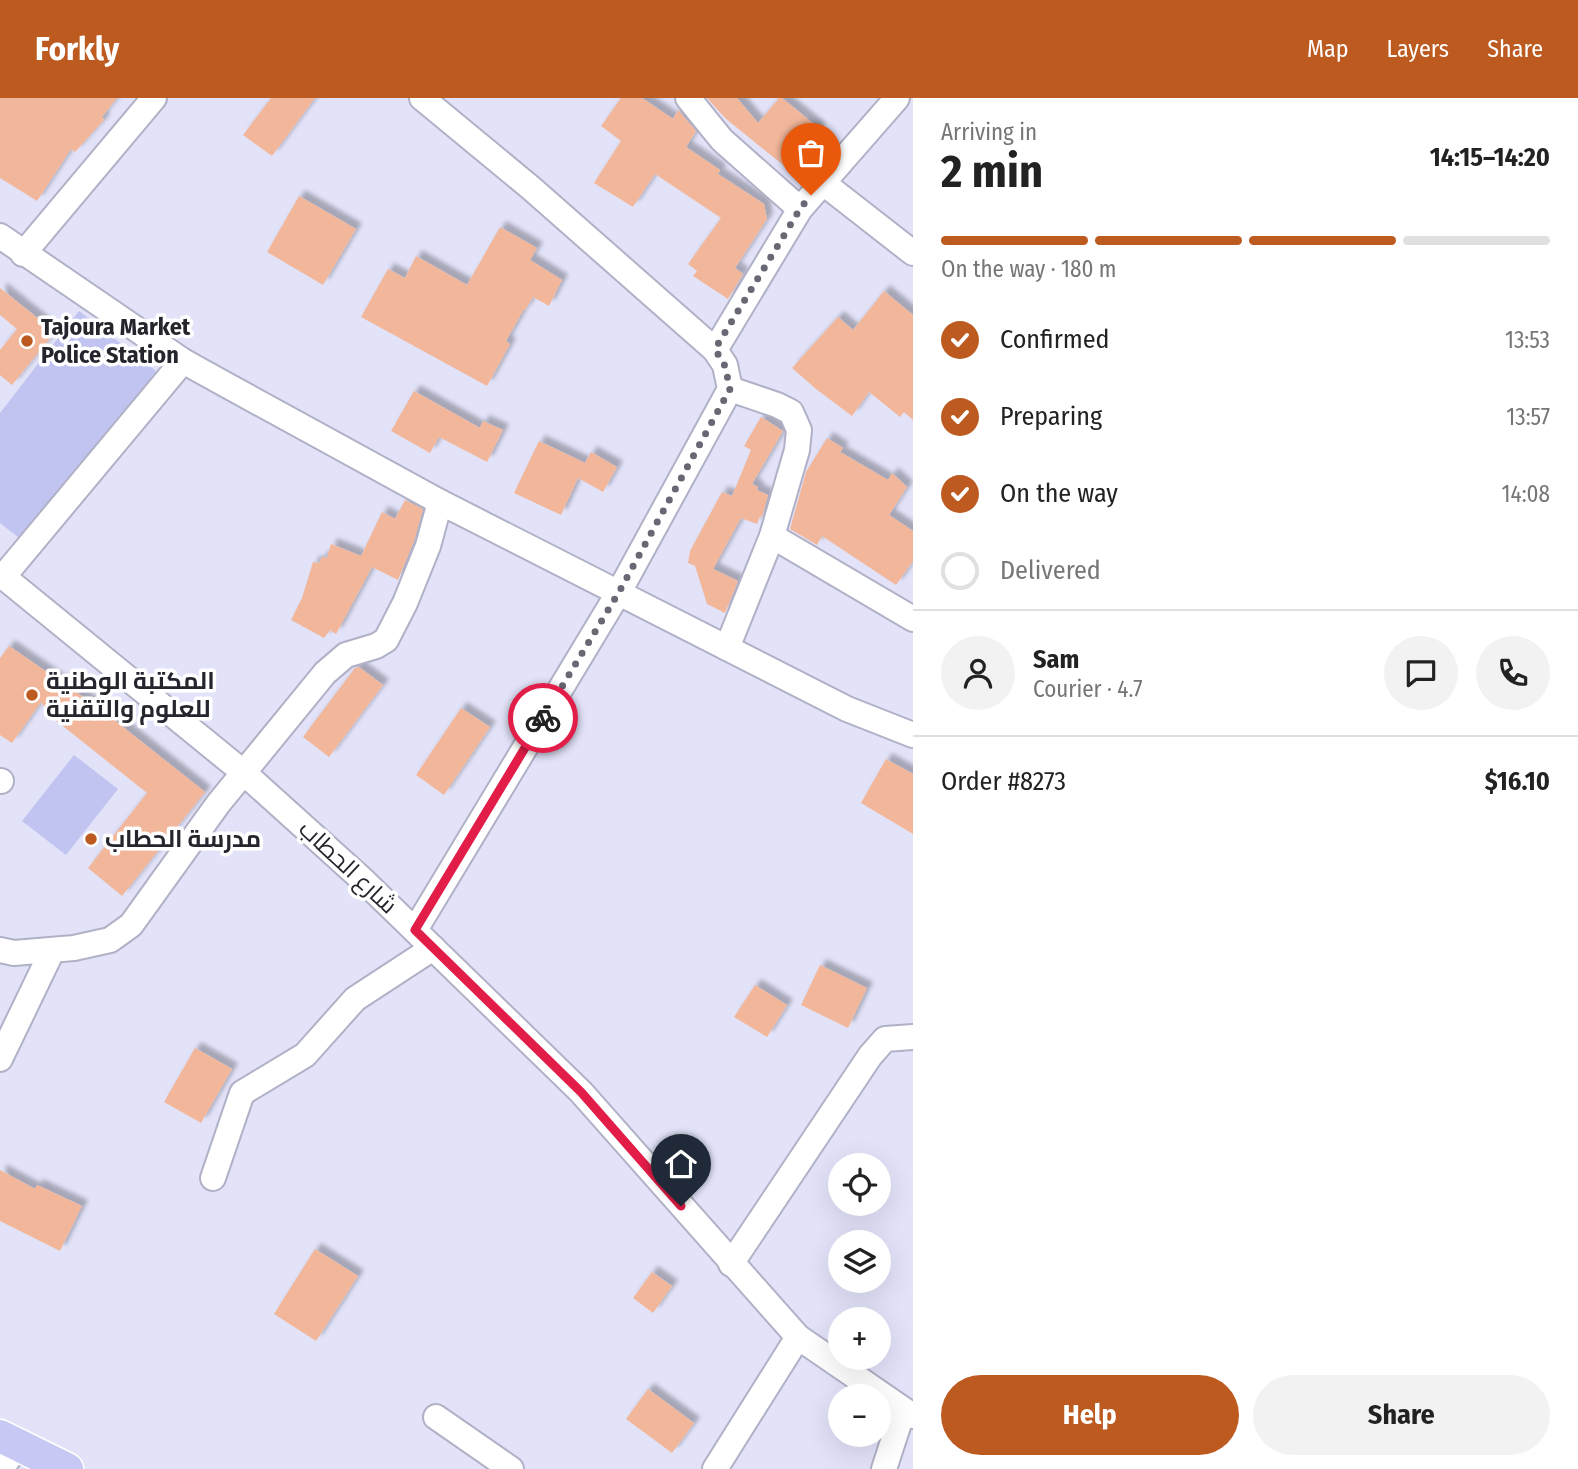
<!DOCTYPE html>
<html lang="en">
<head>
<meta charset="utf-8">
<style>
	body { margin:0; font-family:"Fira Sans Condensed",Cairo,sans-serif; background:#f2f2f2; color:#222; height:100vh; display:flex; flex-direction:column; font-size:26px; white-space:nowrap }
	* { box-sizing:border-box; margin:0 }
	p { font-size:23px; color:#767676 }
	.icon { flex:none; width:38px; height:38px; fill:none; stroke:currentColor; stroke-width:2; stroke-linecap:round; stroke-linejoin:round }
	.map { position:relative; flex:1; overflow:hidden }
	.sheet { display:flex; flex-direction:column; background:#fff; width:665px }
	.sheet>* { flex:none }
	.tools { position:absolute; left:828px; top:1055px; display:grid; gap:14px }
	.tools a { display:grid; place-items:center; width:63px; height:63px; border-radius:50%; background:#fff; box-shadow:0 7px 28px #0002; font-size:35px }
	.pin { position:absolute; display:grid; place-items:center; width:60px; height:60px; color:#fff; margin:-72px -30px; border-radius:50% 50% 50% 0; rotate:-45deg; box-shadow:0 0 7px #0007 }
	.pin .icon { rotate:45deg }
	.courier { position:absolute; display:grid; place-items:center; width:70px; height:70px; margin:-35px; border:5px solid #e11d48; border-radius:50%; background:#fff; color:#222; box-shadow:0 2px 9px #0007 }
	.head em { font-style:normal; font-weight:700 }
	.head div { display:flex; flex-direction:column-reverse }
	.head { display:flex; align-items:center; justify-content:space-between; height:119px; padding:0 28px }
	h1 { font-size:46px; font-weight:700; line-height:52px }
	.bar { display:grid; grid-template-columns:repeat(4,1fr); gap:10px 7px; align-content:center; height:84px; padding:0 28px }
	.bar i { height:9px; border-radius:5px; background:#e0e0e0 }
	.bar .current { background:#bc5a20 }
	.bar p { grid-column:span 4 }
	.line { display:flex; align-items:center; gap:18px; padding:0 28px; border-top:2px solid #e0e0e0 }
	.line div { flex:1 }
	.round { display:grid; place-items:center; flex:none; width:74px; height:74px; border-radius:37px; background:#f2f2f2 }
	ol { padding:0 28px; list-style:none }
	li { display:flex; align-items:center; gap:21px; height:77px }
	li p { margin-inline-start:auto }
	li .icon { padding:7px; border-radius:50%; background:#bc5a20; color:#fff; stroke-width:4 }
	li:last-child { color:#767676 }
	li i { width:38px; height:38px; border:4px solid #e0e0e0; border-radius:50% }
	.cta { display:flex; gap:14px; margin-top:auto; padding:14px 28px }
	.cta a { flex:1; height:80px; border-radius:42px; background:#bc5a20; color:#fff; font-size:28px; font-weight:700; line-height:80px; text-align:center }
	.cta a+a { background:#f2f2f2; color:#222 }
	header { display:flex; align-items:center; gap:42px; box-sizing:border-box; height:98px; padding:0 35px; background:#bc5a20; color:#fff }
	header strong { font-size:33px }
	nav { display:flex; gap:38px; margin-inline-start:auto; font-size:24px }
	main { display:flex; flex:1; min-height:0 }
	.map>svg:first-child { display:block }
</style>
</head>
<body>
<header>
<strong>Forkly</strong>
<nav><a>Map</a><a>Layers</a><a>Share</a></nav>
</header>
<main>
<div class="map">
<svg width="913" height="1371" viewBox="0 0 913 1371">
	<defs>
		<filter id="shadow"><feDropShadow dx="6" dy="-6" stdDeviation="2" flood-color="#0004"/></filter>
	</defs>
	<rect width="100%" height="100%" fill="#e2e3f9"/>
	<g fill="#c1c3f0">
		<path d="M 79,213 L 156,273 L 23,443 L 0,425 L 0,315 Z"/>
		<path d="M 74,657 L 118,691 L 66,757 L 22,723 Z"/>
	</g>
	<g fill="#f2b79b" filter="url(#shadow)">
		<path d="M 0,0 L 117,0 L 102,19 L 104,22 L 75,54 L 71,51 L 37,103 L 0,80 Z"/>
		<path d="M 271,0 L 315,0 L 272,58 L 243,37 Z"/>
		<path d="M 621,0 L 642,0 L 673,21 L 678,12 L 696,33 L 686,49 L 720,72 L 718,76 L 764,106 L 767,121 L 735,170 L 743,176 L 728,201 L 693,178 L 697,173 L 688,166 L 721,120 L 655,76 L 633,109 L 594,85 L 621,43 L 601,28 Z"/>
		<path d="M 707,0 L 737,0 L 758,25 L 779,0 L 782,0 L 820,31 L 788,71 L 725,20 Z"/>
		<path d="M 299,98 L 356,131 L 323,187 L 267,154 Z"/>
		<path d="M 500,129 L 537,150 L 530,162 L 562,182 L 549,208 L 533,199 L 525,212 L 524,211 L 506,243 L 510,246 L 487,288 L 361,219 L 388,171 L 405,180 L 416,158 L 467,187 Z"/>
		<path d="M 0,190 L 55,234 L 12,287 L 0,277 L 0,252 L 17,231 L 0,217 Z"/>
		<path d="M 884,193 L 913,217 L 913,322 L 904,314 L 900,319 L 869,294 L 852,318 L 816,291 L 792,270 L 838,219 L 853,232 Z"/>
		<path d="M 414,293 L 480,330 L 483,323 L 503,332 L 487,364 L 439,339 L 430,355 L 391,333 Z"/>
		<path d="M 761,319 L 783,333 L 752,386 L 758,389 L 757,392 L 768,397 L 762,419 L 760,418 L 757,426 L 741,420 L 713,471 L 738,483 L 725,515 L 707,506 L 695,468 L 688,465 L 690,453 L 722,394 L 732,398 L 751,352 L 744,348 Z"/>
		<path d="M 827,340 L 843,350 L 840,354 L 888,382 L 892,375 L 907,389 L 889,417 L 913,433 L 913,463 L 896,487 L 822,438 L 817,447 L 790,431 L 806,374 Z"/>
		<path d="M 539,343 L 585,365 L 591,354 L 617,369 L 603,394 L 578,380 L 561,417 L 514,395 Z"/>
		<path d="M 405,402 L 423,411 L 414,443 L 398,482 L 372,469 L 336,536 L 330,532 L 324,540 L 291,522 L 302,500 L 313,464 L 319,465 L 322,459 L 327,460 L 331,446 L 361,458 L 382,414 L 395,421 Z"/>
		<path d="M 9,548 L 99,610 L 205,694 L 122,798 L 88,770 L 147,695 L 54,621 L 41,604 L 12,645 L 0,637 L 0,560 Z"/>
		<path d="M 359,569 L 383,587 L 329,659 L 303,639 L 355,570 Z"/>
		<path d="M 461,610 L 490,629 L 444,697 L 416,677 Z"/>
		<path d="M 886,661 L 913,676 L 913,736 L 861,705 Z"/>
		<path d="M 820,867 L 867,890 L 848,930 L 801,907 Z"/>
		<path d="M 755,887 L 787,907 L 767,939 L 734,919 Z"/>
		<path d="M 195,950 L 232,971 L 201,1025 L 164,1004 Z"/>
		<path d="M 0,1072 L 35,1091 L 37,1087 L 82,1108 L 60,1153 L 0,1123 Z"/>
		<path d="M 315,1151 L 358,1178 L 316,1243 L 274,1216 Z"/>
		<path d="M 652,1174 L 672,1188 L 653,1215 L 633,1200 Z"/>
		<path d="M 648,1291 L 694,1325 L 672,1355 L 626,1321 Z"/>
	</g>
	<g fill="none" stroke-linecap="round" stroke-linejoin="round">
		<defs>
			<g id="minor">
				<path d="M 688,0 L 722,42 L 800,111"/>
				<path d="M 822,84 L 913,155"/>
				<path d="M 0,138 L 183,263 L 230,289 L 440,404 L 847,611 L 913,637"/>
				<path d="M 23,156 L 154,0"/>
				<path d="M 715,252 L 800,111 L 897,0"/>
				<path d="M 772,438 L 913,521"/>
				<path d="M 0,476 L 243,674 L 365,784 L 581,994 L 798,1239 L 913,1318"/>
				<path d="M 3,479 L 183,263"/>
				<path d="M 727,550 L 772,438 L 797,352 L 799,332 L 791,314 L 777,307 L 730,291"/>
				<path d="M 0,683 L 1,683"/>
				<path d="M 415,832 L 619,494 L 730,291 L 725,267 L 715,252 L 531,90 L 422,0"/>
				<path d="M 0,852 L 14,855 L 74,850 L 110,842 L 131,827 L 218,706 L 325,575 L 346,557 L 376,548 L 386,542 L 405,505 L 428,448 L 440,404"/>
				<path d="M 0,961 L 52,853"/>
				<path d="M 213,1080 L 242,995 L 305,957 L 355,901 L 433,850"/>
				<path d="M 731,1166 L 870,958 L 885,941 L 913,939"/>
				<path d="M 436,1319 L 511,1371"/>
				<path d="M 1,1371 L 19,1346"/>
				<path d="M 715,1371 L 798,1239"/>
				<path d="M 884,1371 L 903,1313"/>
			</g>
			<path id="major" d="M 0,1338 L 67,1371"/>
		</defs>
		<use href="#minor" stroke="#b0b1c6" stroke-width="28"/>
		<use href="#major" stroke="#fff" stroke-width="35"/>
		<use href="#minor" stroke="#fff" stroke-width="24"/>
		<use href="#major" stroke="#c8c8f4" stroke-width="32"/>
	</g>
	<g fill="none" stroke-linecap="round" stroke-linejoin="round">
		<path stroke="#676874" stroke-width="7" stroke-dasharray="0 12.6" d="M 543,620 L 619,494 L 730,291 L 725,268 L 715,251 L 800,111 L 811,97"/>
		<path stroke="#e11d48" stroke-width="9" d="M 543,620 L 415,832 L 581,994 L 681,1108"/>
	</g>
	<g fill="#bc5a20" stroke="#fff" stroke-width="2.5">
		<circle cx="27" cy="243" r="7"/>
		<circle cx="32" cy="597" r="7"/>
		<circle cx="91" cy="741" r="7"/>
	</g>
	<g text-anchor="middle" dominant-baseline="central" stroke-width="7" stroke-linejoin="round" paint-order="stroke">
		<g font-size="24" font-weight="bold" fill="#25252d" stroke="#fff" text-anchor="start">
			<text x="41" y="229">Tajoura Market<tspan x="41" dy="28">Police Station</tspan></text>
			<text x="46" y="583">المكتبة الوطنية<tspan x="46" dy="28">للعلوم والتقنية</tspan></text>
			<text x="105" y="741">مدرسة الحطاب</text>
		</g>
		<g font-size="24" fill="#25252d" stroke="#fff">
			<text transform="translate(348 769) rotate(43)">شارع الحطاب</text>
		</g>
	</g>
</svg>
<div class="tools">
<a><svg class="icon" aria-label="locate" viewBox="0 0 24 24"><circle cx="12" cy="12" r="6"/><path d="M12 2v4M12 18v4M2 12h4M18 12h4"/></svg></a>
<a><svg class="icon" aria-label="layers" viewBox="0 0 24 24"><path d="M12 4l9 5-9 5-9-5zM3 14l9 5 9-5"/></svg></a>
<a>+</a>
<a>−</a>
</div>
<div class="pin" style="left:811px;top:97px;background:#ea580c"><svg class="icon" aria-label="bag" viewBox="0 0 24 24"><path d="M5 8h14l-1 12H6zM9 8a3 3 0 0 1 6 0"/></svg></div>
<div class="pin" style="left:681px;top:1108px;background:#1f2937"><svg class="icon" aria-label="home" viewBox="0 0 24 24"><path d="M3 11l9-7 9 7M6 9v11h12V9"/></svg></div>
<div class="courier" style="left:543px;top:620px"><svg class="icon" aria-label="bike" viewBox="0 0 24 24"><circle cx="6" cy="16" r="4"/><circle cx="18" cy="16" r="4"/><path d="M6 16l4-8h5l3 8M10 8l3 8H6M13 5h3"/></svg></div>
</div>
<section class="sheet">
<div class="head"><div><h1>2 min</h1><p>Arriving in</p></div><em>14:15–14:20</em></div>
<div class="bar"><i class="current"></i><i class="current"></i><i class="current"></i><i></i><p>On the way · 180 m</p></div>
<ol>
<li><svg class="icon" aria-label="check" viewBox="0 0 24 24"><path d="M5 12l5 5 9-10"/></svg>Confirmed<p>13:53</p></li>
<li><svg class="icon" aria-label="check" viewBox="0 0 24 24"><path d="M5 12l5 5 9-10"/></svg>Preparing<p>13:57</p></li>
<li><svg class="icon" aria-label="check" viewBox="0 0 24 24"><path d="M5 12l5 5 9-10"/></svg>On the way<p>14:08</p></li>
<li><i></i>Delivered</li>
</ol>
<div class="line" style="height:126px"><a class="round"><svg class="icon" aria-label="person" viewBox="0 0 24 24"><circle cx="12" cy="8" r="4"/><path d="M4 21q1-7 8-7t8 7"/></svg></a><div><b>Sam</b><p>Courier · 4.7</p></div><a class="round"><svg class="icon" aria-label="chat" viewBox="0 0 24 24"><path d="M4 5h16v11H9l-5 4z"/></svg></a><a class="round"><svg class="icon" aria-label="phone" viewBox="0 0 24 24"><path d="M5 4h4l2 5-3 2q2 4 5 5l2-3 5 2v4C11 20 4 13 5 4z"/></svg></a></div>
<div class="line" style="height:91px"><div>Order #8273</div><b>$16.10</b></div>
<div class="cta"><a>Help</a><a>Share</a></div>
</section>
</main>
</body>
</html>
